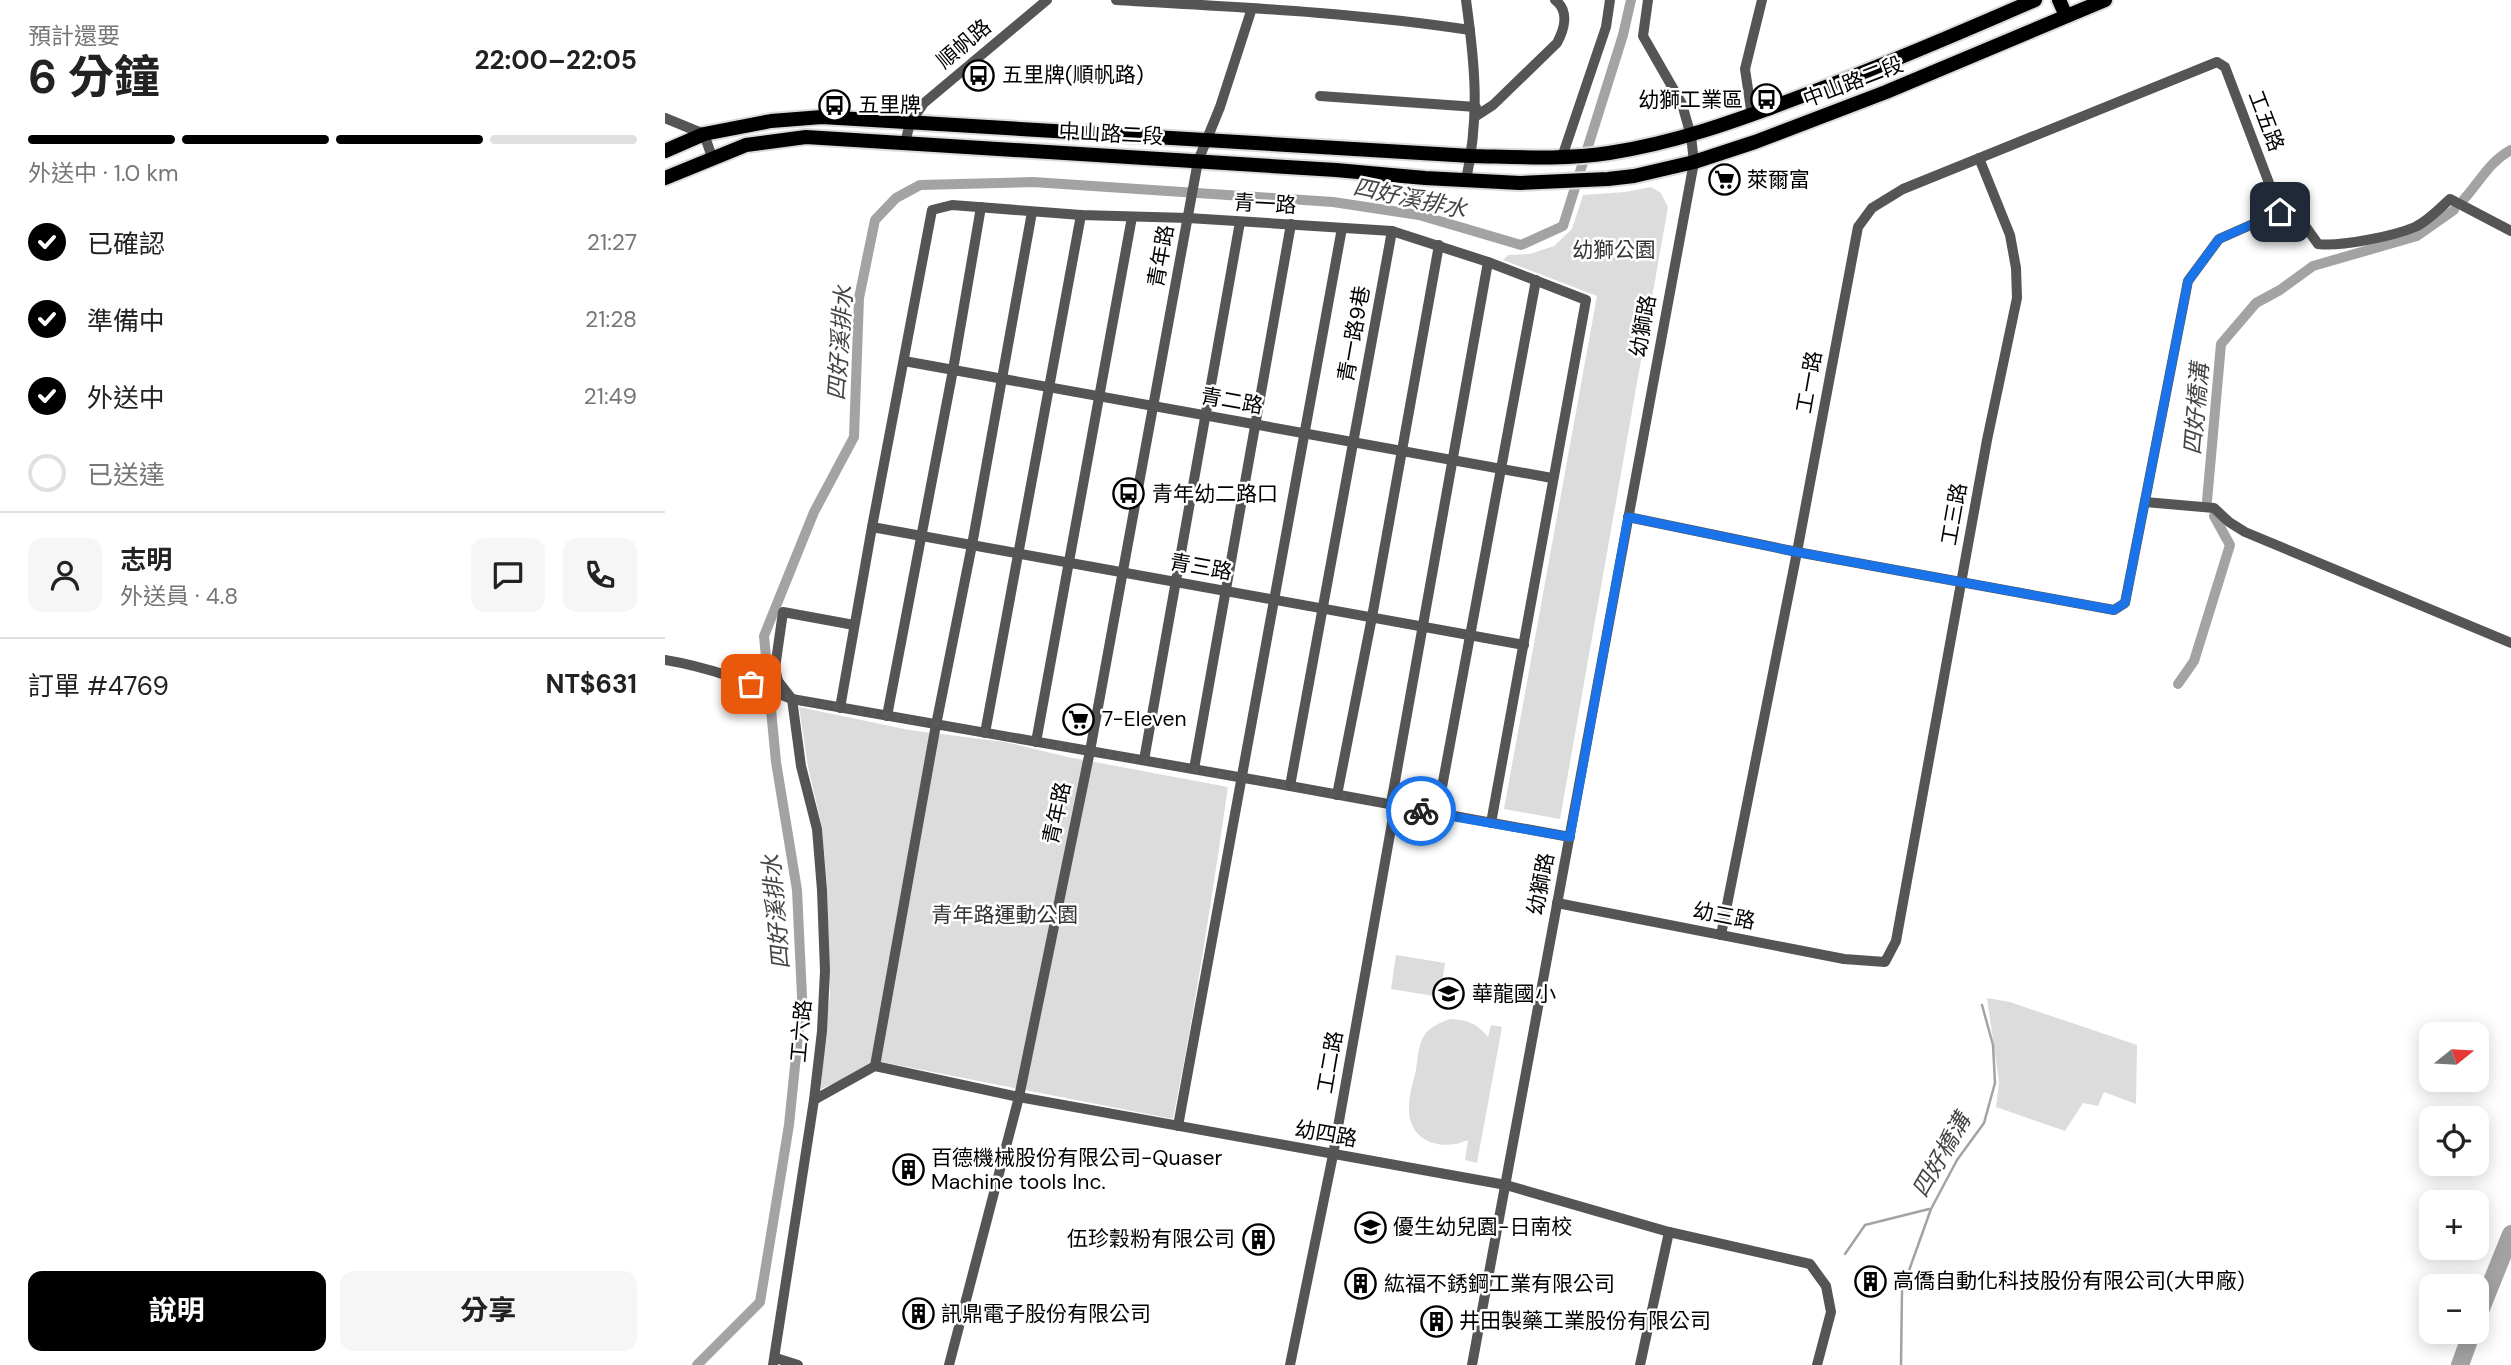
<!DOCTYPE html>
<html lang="zh-TW">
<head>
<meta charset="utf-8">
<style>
	body { margin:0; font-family:"DM Sans","Noto Sans TC",sans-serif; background:#f6f6f6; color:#222; height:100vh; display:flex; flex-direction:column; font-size:26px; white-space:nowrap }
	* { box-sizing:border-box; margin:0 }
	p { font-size:23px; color:#767676 }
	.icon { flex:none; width:38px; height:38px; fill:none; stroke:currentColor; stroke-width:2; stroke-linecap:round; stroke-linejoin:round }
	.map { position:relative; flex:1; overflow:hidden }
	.side { display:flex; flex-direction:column; background:#fff; width:665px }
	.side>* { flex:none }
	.needle { width:46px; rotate:72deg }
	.controls { position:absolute; left:1754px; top:1022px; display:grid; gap:14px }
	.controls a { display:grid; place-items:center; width:70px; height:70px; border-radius:14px; background:#fff; box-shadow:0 4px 18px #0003; font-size:35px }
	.pin { position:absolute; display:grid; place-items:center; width:60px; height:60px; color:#fff; margin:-30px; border-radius:14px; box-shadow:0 4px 10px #0006 }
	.courier { position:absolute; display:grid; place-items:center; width:70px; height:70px; margin:-35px; border:5px solid #1a73e8; border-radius:50%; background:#fff; color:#222; box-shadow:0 2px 9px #0007 }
	.summary em { font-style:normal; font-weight:700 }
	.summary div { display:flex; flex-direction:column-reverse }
	.summary { display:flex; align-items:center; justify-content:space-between; height:119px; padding:0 28px }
	h1 { font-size:46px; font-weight:700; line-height:52px }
	.bar { display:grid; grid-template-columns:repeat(4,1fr); gap:10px 7px; align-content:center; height:84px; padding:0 28px }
	.bar i { height:9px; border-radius:5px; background:#e0e0e0 }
	.bar .on { background:#000 }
	.bar p { grid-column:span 4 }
	.line { display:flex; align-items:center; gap:18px; padding:0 28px; border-top:2px solid #e0e0e0 }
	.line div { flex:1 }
	.round { display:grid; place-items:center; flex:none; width:74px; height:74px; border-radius:14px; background:#f6f6f6 }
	ol { padding:0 28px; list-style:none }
	li { display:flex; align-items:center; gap:21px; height:77px }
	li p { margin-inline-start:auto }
	li .icon { padding:7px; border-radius:50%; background:#000; color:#fff; stroke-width:4 }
	li:last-child { color:#767676 }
	li i { width:38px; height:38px; border:4px solid #e0e0e0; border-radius:50% }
	.cta { display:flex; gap:14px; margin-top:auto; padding:14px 28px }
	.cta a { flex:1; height:80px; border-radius:14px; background:#000; color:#fff; font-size:28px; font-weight:700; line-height:80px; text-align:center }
	.cta a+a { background:#f6f6f6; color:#222 }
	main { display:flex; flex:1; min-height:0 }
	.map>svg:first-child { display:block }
</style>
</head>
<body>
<main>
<section class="side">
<div class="summary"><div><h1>6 分鐘</h1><p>預計還要</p></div><em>22:00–22:05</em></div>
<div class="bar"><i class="on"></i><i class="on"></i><i class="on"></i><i></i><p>外送中 · 1.0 km</p></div>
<ol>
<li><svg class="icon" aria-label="check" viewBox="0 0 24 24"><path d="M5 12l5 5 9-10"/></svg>已確認<p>21:27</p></li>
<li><svg class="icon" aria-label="check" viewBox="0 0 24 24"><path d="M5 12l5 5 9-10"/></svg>準備中<p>21:28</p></li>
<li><svg class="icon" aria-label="check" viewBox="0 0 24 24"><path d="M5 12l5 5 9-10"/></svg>外送中<p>21:49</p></li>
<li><i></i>已送達</li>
</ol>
<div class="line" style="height:126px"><a class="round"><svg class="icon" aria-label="person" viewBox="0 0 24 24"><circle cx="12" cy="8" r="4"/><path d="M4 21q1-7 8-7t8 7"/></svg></a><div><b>志明</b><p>外送員 · 4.8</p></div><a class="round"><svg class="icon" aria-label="chat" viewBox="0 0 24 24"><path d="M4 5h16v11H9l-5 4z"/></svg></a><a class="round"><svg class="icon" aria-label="phone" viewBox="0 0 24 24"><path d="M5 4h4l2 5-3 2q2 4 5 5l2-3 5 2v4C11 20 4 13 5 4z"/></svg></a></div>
<div class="line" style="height:91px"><div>訂單 #4769</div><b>NT$631</b></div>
<div class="cta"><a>說明</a><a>分享</a></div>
</section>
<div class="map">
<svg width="1846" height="1365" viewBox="0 0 1846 1365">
	<rect width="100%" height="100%" fill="#fff"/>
	<g fill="#dcdcdc">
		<path d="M 986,187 L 996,193 L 1003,207 L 895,819 L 839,809 L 932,296 L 838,260 L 843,255 L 865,254 L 889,246 L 907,229 L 918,195 L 960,192 Z"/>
		<path d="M 134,707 L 244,730 L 340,742 L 403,757 L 563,787 C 547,898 530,1009 508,1119 L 217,1062 L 156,1089 L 158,1040 L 165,996 L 162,885 L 157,827 L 143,767 Z"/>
		<path d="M 731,955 L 780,963 L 775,997 L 726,989 Z"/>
		<path d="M 1322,998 L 1345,1002 L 1472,1045 L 1471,1104 L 1439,1092 L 1433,1106 L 1418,1103 L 1400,1131 L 1331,1107 L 1334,1082 Z"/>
		<path d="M 785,1019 C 802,1020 812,1023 823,1037 L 826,1025 L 837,1027 L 812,1163 L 800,1160 L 803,1140 C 777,1152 743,1142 744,1108 C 744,1095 748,1082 751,1070 C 753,1057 753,1043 761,1033 C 767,1026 776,1022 785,1019 Z"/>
	</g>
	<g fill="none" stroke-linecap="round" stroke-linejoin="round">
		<g stroke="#a3a3a3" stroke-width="2.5">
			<path d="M 1180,1254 L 1200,1225 L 1264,1209"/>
			<path d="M 1236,1365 L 1237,1290 L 1266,1209 L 1292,1160 L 1319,1123 L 1330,1083 L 1328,1045 L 1317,1005"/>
		</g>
		<g stroke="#a3a3a3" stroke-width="10">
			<path d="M 1799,199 C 1816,180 1824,162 1846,150"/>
			<path d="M 1542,501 L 1556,344 L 1591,303 L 1615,290 L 1648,266 L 1752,236 L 1789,210"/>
			<path d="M 1513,684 L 1529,661 L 1565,545 L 1549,516"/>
			<path d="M 32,1365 L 95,1302 L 124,1125 L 137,997 L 132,890 L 111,762 L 99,636 L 149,512 L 189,437 L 194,298 L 210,220 L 231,198 L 255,185 L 368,182 L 668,202 L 754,215 L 856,245 L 898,226 L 958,35 L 966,0"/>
		</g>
		<g stroke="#a3a3a3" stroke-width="18">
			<path d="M 1811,1321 L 1846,1234"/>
			<path d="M 1795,1365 L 1807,1332"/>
		</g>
		<defs>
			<g id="major">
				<path d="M 1394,0 L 1401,16"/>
				<path d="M 0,151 L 39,134 L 106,121 L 157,117 L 806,156 C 852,157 899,160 944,153 C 1009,143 1068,122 1129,99 C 1210,69 1290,35 1370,0"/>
				<path d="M 0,178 L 81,145 L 141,137 L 671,170 L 760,178 L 855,183 L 943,179 L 969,176 L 1029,162 L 1090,142 L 1221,92 L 1440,0"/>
			</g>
		</defs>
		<use href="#major" stroke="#dbdbdb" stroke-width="18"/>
		<g stroke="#555" stroke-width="10">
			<path d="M 451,0 C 569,7 687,12 805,30"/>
			<path d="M 655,96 L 811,107"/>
			<path d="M 811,116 L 828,105 L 892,43 C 899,30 905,11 890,0"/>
			<path d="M 1087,116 L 1080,69 L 1097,0"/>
			<path d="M 0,118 L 39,134 L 47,157"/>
			<path d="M 240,143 L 245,123 L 259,103 L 382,0"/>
			<path d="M 897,157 L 941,27 L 945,0"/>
			<path d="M 801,180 C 815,115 810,65 801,0"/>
			<path d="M 1615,212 L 1631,213 L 1653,244 C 1675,247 1729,236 1750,227 C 1763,221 1774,209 1785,199 L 1846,231"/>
			<path d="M 239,361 L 887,478"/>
			<path d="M 1480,502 L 1549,508 L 1564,522 L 1580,532 L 1846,643"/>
			<path d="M 963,517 L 1132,552 L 1449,610 L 1460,603 L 1523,281 L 1554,239 L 1615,212 L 1560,67 L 1552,62 L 1238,189 L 1207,208 L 1193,227 L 1132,552 L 1056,935"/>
			<path d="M 207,527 L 859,645"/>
			<path d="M 0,660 C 43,667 86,683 127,699 L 625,786 L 905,837"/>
			<path d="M 175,708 L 207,527 L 267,210 L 287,205 L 416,215 L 523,218 L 727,231 L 823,262 L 921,300 L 826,823"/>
			<path d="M 222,716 L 288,370 L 316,207"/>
			<path d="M 320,733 L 416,215"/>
			<path d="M 371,742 L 467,217"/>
			<path d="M 479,760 L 575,222"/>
			<path d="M 529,769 L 626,224"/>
			<path d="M 625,786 C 658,601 694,416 727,231"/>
			<path d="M 672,795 L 707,617 L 774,245"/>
			<path d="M 772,814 L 871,280"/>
			<path d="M 892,903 L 1179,959 L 1220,962 L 1231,941 L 1322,440 L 1352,298 L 1351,268 L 1345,235 L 1314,158"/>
			<path d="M 210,1066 L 270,730 L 307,545 L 367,212"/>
			<path d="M 149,1100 L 210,1066 L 354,1097 L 841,1185 L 1004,1232 L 1145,1264 L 1161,1286 L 1166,1312 L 1152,1365"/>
			<path d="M 513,1126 L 677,228"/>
			<path d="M 111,1358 L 133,1365"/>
			<path d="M 108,1365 L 149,1100 L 157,1031 L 160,971 L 157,890 L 152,829 L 136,766 L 127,699 L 113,681 L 110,668 L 118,612 L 189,625"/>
			<path d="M 284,1365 L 354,1097 L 425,751 L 533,161 L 555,107 L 587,8"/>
			<path d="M 625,1365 L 668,1155 L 730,806 L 727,798 L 823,262"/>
			<path d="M 807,1365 L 1029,162 L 1026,136 L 1017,104 L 978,36 L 983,0"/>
			<path d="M 975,1365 L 1004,1232"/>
		</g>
		<use href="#major" stroke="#000" stroke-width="14"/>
	</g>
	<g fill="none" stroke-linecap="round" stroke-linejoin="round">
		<path stroke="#595959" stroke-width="7" stroke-dasharray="0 12.6" d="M 86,684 L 127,699 L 625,786 L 756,811"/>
		<path stroke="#1a73e8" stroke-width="9" d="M 756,811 L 905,837 L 963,517 L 1132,552 L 1449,610 L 1460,603 L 1523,281 L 1554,239 L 1615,212"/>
	</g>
	<defs>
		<symbol id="bus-ring" viewBox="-11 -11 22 22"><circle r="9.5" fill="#fff" stroke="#000" stroke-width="1.5"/><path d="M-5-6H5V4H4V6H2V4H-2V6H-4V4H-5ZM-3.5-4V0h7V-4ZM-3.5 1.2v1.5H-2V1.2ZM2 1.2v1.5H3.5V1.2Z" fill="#000"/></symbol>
		<symbol id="supermarket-ring" viewBox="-11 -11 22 22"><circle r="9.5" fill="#fff" stroke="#000" stroke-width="1.5"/><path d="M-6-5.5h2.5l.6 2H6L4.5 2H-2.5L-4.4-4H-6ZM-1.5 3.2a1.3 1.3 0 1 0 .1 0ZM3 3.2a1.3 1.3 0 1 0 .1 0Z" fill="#000"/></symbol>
		<symbol id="school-ring" viewBox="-11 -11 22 22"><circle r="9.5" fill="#fff" stroke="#000" stroke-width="1.5"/><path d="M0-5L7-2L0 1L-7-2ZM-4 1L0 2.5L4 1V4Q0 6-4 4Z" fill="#000"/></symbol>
		<symbol id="building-ring" viewBox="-11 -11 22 22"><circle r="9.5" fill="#fff" stroke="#000" stroke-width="1.5"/><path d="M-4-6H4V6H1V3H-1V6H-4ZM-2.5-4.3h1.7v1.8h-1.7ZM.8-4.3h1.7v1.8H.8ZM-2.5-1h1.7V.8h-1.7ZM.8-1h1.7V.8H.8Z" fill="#000"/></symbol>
	</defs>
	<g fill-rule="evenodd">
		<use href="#bus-ring" x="296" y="58" width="35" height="35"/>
		<use href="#bus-ring" x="1084" y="82" width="35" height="35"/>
		<use href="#bus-ring" x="152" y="88" width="35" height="35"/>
		<use href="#supermarket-ring" x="1042" y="162" width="35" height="35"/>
		<use href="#bus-ring" x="446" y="476" width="35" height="35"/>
		<use href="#supermarket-ring" x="396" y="702" width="35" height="35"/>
		<use href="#school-ring" x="766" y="976" width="35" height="35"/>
		<use href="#building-ring" x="226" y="1152" width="35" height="35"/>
		<use href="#school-ring" x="688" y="1210" width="35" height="35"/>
		<use href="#building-ring" x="576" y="1222" width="35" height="35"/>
		<use href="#building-ring" x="1188" y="1264" width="35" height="35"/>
		<use href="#building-ring" x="678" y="1266" width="35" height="35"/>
		<use href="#building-ring" x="236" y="1296" width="35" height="35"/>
		<use href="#building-ring" x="754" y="1304" width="35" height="35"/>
	</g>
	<g text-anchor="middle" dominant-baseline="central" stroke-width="5" stroke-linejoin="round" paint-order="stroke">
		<g font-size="21" fill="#000" stroke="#fff">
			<text transform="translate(299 44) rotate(-40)">順帆路</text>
			<text transform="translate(1188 82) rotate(-21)">中山路二段</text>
			<text transform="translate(1601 121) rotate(69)">工五路</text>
			<text transform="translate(446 134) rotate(3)">中山路二段</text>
			<text transform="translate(600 204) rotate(3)">青一路</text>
			<text transform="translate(496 256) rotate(-80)">青年路</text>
			<text transform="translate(978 326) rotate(-80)">幼獅路</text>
			<text transform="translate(689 334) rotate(-80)">青一路9巷</text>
			<text transform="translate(1144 382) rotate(-80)">工一路</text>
			<text transform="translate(567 401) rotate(10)">青二路</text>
			<text transform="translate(1289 514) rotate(-80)">工三路</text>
			<text transform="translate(536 567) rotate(10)">青三路</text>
			<text transform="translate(392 813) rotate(-78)">青年路</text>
			<text transform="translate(876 884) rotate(-79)">幼獅路</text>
			<text transform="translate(1059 916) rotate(11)">幼三路</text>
			<text transform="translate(136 1031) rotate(-85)">工六路</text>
			<text transform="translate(665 1062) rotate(-80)">工二路</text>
			<text transform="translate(661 1134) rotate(10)">幼四路</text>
		</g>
		<g font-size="21" fill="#000" stroke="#fff" text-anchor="start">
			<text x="337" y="75">五里牌(順帆路)</text>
			<text x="1078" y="100" text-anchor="end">幼獅工業區</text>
			<text x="193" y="105">五里牌</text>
			<text x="1082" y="180">萊爾富</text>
			<text x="487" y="494">青年幼二路口</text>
			<text x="437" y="719">7-Eleven</text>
			<text x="807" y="994">華龍國小</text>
			<text x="266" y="1158">百德機械股份有限公司-Quaser<tspan x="266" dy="24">Machine tools Inc.</tspan></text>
			<text x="728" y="1227">優生幼兒園-日南校</text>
			<text x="570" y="1239" text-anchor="end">伍珍穀粉有限公司</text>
			<text x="1228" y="1281">高僑自動化科技股份有限公司(大甲廠)</text>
			<text x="719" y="1284">紘福不銹鋼工業有限公司</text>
			<text x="276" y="1314">訊鼎電子股份有限公司</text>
			<text x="794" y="1321">井田製藥工業股份有限公司</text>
		</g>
		<g font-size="21" fill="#333" stroke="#fff">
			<text x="949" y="250">幼獅公園</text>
			<text x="340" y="915">青年路運動公園</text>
		</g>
		<g font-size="23" font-style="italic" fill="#444" stroke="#fff">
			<text transform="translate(745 198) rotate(12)">四好溪排水</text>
			<text transform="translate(175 343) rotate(-86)">四好溪排水</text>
			<text transform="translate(1531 409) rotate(-85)">四好橋溝</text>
			<text transform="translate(111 912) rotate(-95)">四好溪排水</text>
			<text transform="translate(1276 1155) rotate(-60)">四好橋溝</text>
		</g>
	</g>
</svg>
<div class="controls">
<a><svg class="needle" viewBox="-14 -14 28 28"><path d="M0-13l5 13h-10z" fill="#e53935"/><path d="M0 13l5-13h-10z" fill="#767676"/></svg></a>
<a><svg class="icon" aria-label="locate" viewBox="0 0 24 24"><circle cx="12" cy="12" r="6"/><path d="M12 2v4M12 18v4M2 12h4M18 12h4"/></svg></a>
<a>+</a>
<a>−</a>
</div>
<div class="pin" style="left:86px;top:684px;background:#ea580c"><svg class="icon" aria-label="bag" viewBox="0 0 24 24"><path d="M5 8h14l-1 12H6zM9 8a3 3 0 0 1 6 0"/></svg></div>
<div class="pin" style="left:1615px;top:212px;background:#1f2937"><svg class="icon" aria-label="home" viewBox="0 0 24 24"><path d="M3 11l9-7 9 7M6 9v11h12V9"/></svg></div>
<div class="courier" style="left:756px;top:811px"><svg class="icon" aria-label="bike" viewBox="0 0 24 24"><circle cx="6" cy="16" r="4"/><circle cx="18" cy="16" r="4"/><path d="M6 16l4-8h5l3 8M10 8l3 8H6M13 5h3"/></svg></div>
</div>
</main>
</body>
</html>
